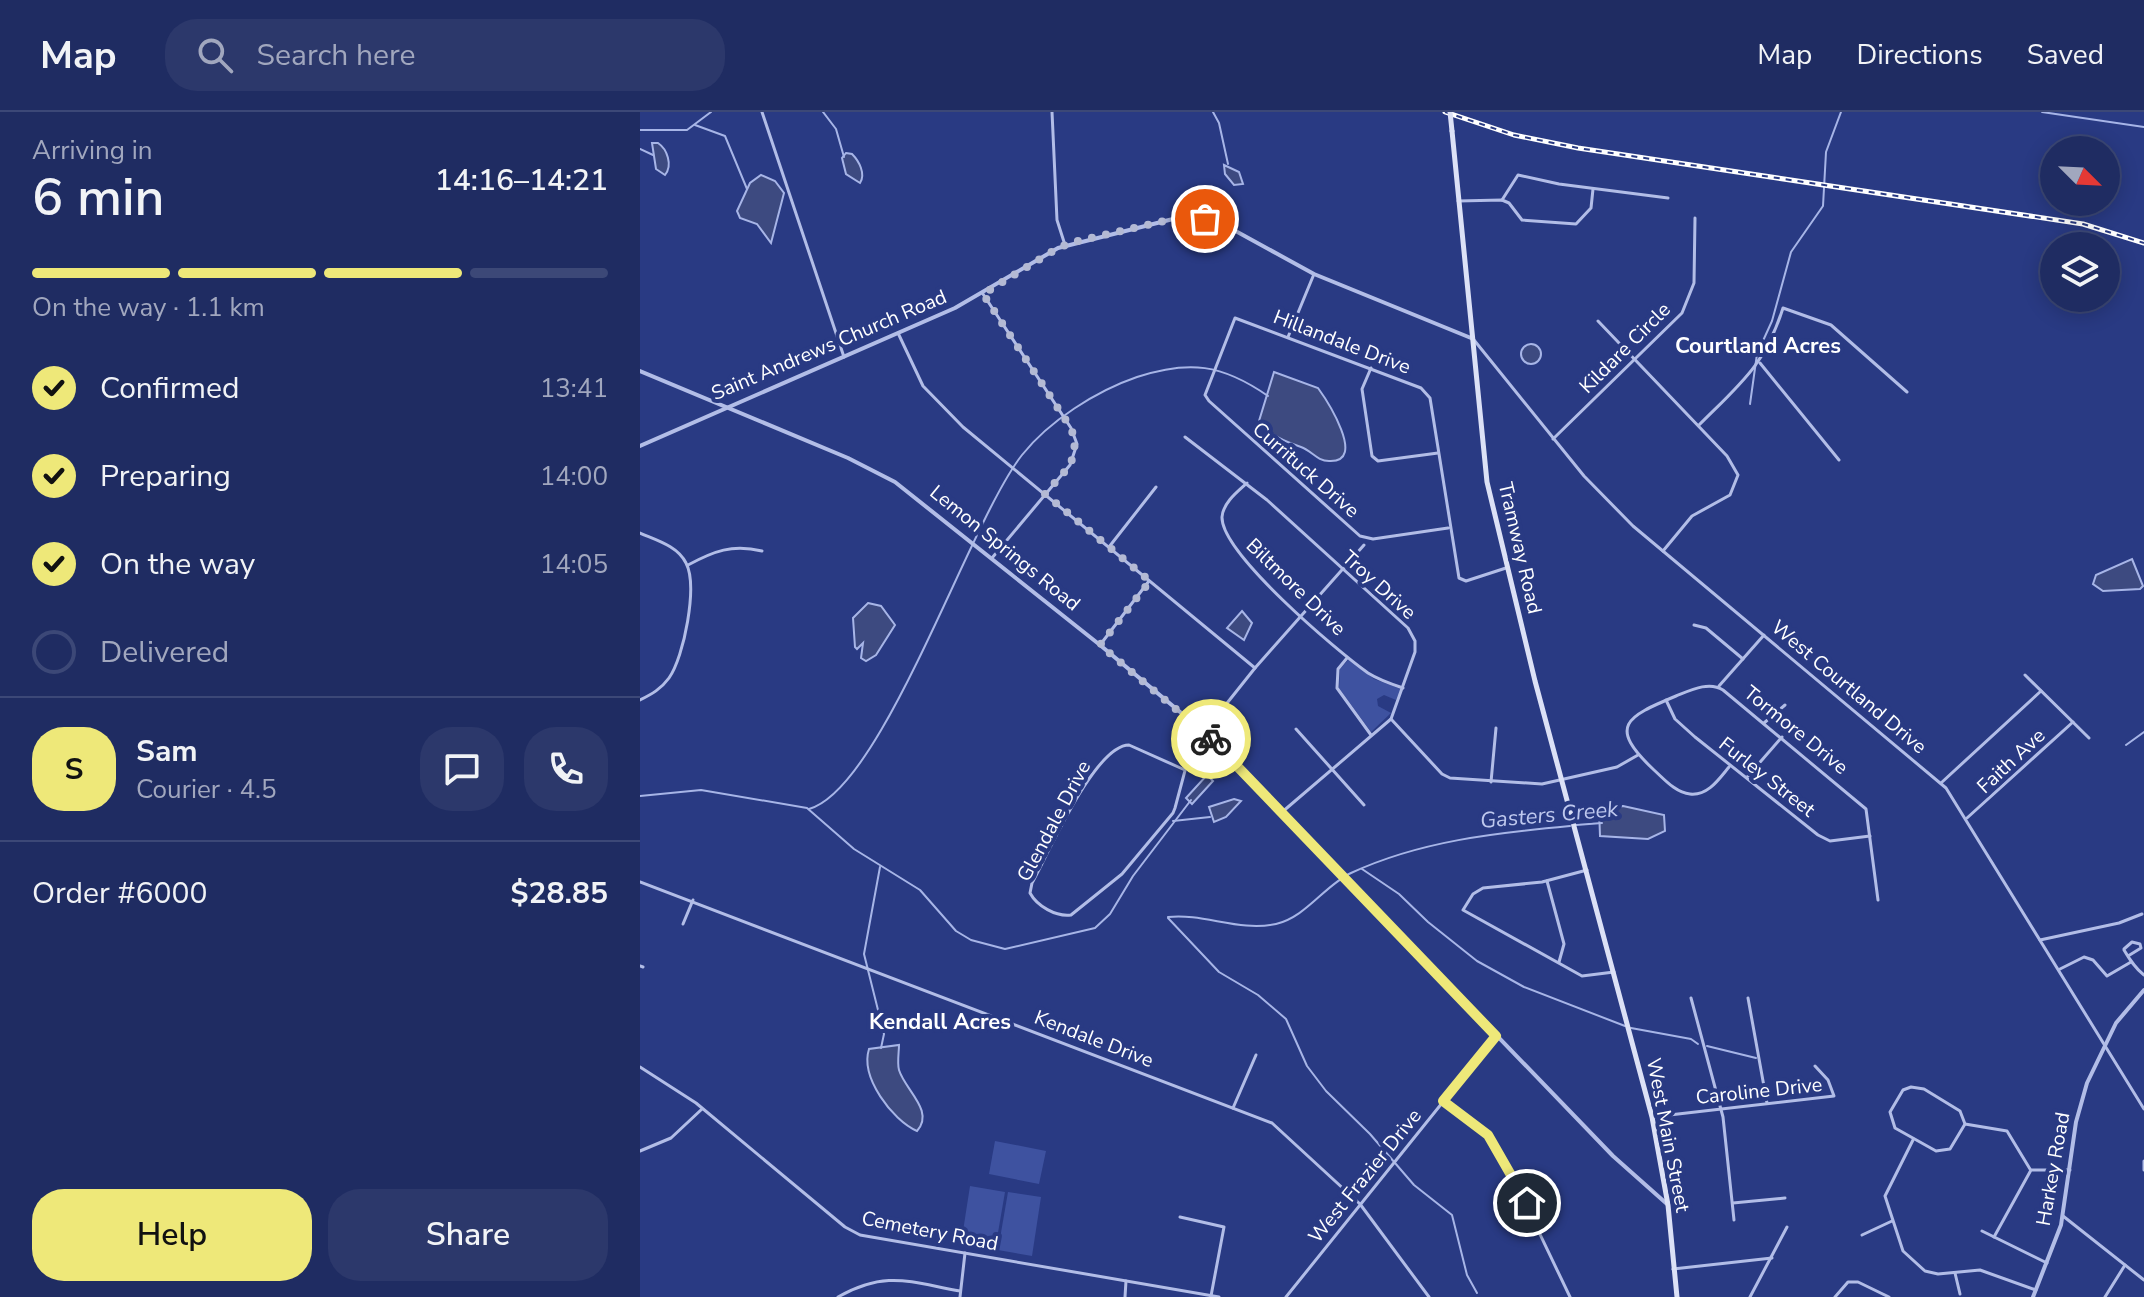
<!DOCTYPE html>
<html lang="en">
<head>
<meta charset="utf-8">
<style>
	body { margin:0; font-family:"Nunito Sans",sans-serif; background:#2c386b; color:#f1f3f6; height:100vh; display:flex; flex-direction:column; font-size:30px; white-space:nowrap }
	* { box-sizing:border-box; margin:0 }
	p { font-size:26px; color:#a1a7be }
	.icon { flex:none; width:44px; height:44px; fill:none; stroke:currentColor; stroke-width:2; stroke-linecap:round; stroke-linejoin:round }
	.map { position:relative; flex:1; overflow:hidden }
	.panel { display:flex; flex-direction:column; background:#1f2c62; width:640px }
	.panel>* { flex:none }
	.needle { width:52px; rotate:114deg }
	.fabs { position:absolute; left:1400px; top:24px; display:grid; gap:16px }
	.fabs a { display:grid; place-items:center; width:80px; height:80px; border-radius:50%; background:#1f2c62; box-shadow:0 4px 20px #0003,0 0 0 2px #3c4877; font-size:40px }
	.pin { position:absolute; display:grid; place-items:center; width:68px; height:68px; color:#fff; margin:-34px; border:4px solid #fff; border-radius:50%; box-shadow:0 2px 8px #0007 }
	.courier { position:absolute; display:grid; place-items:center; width:80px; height:80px; margin:-40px; border:6px solid #eee879; border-radius:50%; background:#fff; color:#222; box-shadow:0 2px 10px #0007 }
	.overview em { font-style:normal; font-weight:600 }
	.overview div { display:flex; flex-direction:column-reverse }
	.overview { display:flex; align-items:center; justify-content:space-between; height:136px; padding:0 32px }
	h1 { font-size:52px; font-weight:600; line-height:60px }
	.bar { display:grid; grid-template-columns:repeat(4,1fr); gap:12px 8px; align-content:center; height:96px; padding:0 32px }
	.bar i { height:10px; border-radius:6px; background:#3c4877 }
	.bar .selected { background:#eee879 }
	.bar p { grid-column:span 4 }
	.line { display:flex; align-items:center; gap:20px; padding:0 32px; border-top:2px solid #3c4877 }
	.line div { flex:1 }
	.round { display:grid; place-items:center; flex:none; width:84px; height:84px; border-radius:32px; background:#2c386b }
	ol { padding:0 32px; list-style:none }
	li { display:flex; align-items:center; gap:24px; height:88px }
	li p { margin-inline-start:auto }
	li .icon { padding:8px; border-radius:50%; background:#eee879; color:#111; stroke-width:4 }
	li:last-child { color:#a1a7be }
	li i { width:44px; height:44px; border:4px solid #3c4877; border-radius:50% }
	.primary-button { display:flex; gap:16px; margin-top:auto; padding:16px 32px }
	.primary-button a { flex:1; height:92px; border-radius:32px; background:#eee879; color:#111; font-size:32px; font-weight:600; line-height:92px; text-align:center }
	.primary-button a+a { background:#2c386b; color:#f1f3f6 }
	header { display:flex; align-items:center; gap:48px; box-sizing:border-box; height:112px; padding:0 40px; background:#1f2c62; border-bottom:2px solid #3c4877 }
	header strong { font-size:38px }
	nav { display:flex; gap:44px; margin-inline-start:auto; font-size:28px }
	.search { width:560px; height:72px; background:#2c386b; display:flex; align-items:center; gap:20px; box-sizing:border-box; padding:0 28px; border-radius:32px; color:#a1a7be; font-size:30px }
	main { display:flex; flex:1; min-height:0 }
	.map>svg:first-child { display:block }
</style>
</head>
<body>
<header>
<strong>Map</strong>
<div class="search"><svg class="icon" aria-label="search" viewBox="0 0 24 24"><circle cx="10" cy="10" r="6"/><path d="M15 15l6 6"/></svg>Search here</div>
<nav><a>Map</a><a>Directions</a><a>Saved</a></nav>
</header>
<main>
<section class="panel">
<div class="overview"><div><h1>6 min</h1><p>Arriving in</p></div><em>14:16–14:21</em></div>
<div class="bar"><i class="selected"></i><i class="selected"></i><i class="selected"></i><i></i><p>On the way · 1.1 km</p></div>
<ol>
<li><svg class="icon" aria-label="check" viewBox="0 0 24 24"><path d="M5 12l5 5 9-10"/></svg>Confirmed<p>13:41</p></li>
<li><svg class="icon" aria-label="check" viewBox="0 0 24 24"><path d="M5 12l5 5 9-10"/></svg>Preparing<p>14:00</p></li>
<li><svg class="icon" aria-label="check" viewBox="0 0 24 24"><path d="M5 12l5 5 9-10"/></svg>On the way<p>14:05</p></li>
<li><i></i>Delivered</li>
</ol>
<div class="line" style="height:144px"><b class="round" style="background:#eee879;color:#111">S</b><div><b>Sam</b><p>Courier · 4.5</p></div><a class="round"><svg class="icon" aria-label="chat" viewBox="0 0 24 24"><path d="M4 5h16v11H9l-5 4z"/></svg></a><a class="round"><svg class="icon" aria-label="phone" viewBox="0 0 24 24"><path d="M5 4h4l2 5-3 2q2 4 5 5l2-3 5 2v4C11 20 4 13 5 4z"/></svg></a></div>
<div class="line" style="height:104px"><div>Order #6000</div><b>$28.85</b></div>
<div class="primary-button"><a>Help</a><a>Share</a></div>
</section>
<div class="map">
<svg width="1504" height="1185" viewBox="0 0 1504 1185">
	<rect width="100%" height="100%" fill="#293a83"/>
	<g fill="#3e52a0">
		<path d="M 709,547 L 734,567 L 761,577 L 756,588 L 744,583 L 737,587 L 738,594 L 751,601 L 731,620 L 699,576 L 700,557 Z"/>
		<path d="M 355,1029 L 406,1039 L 399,1072 L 349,1062 Z"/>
		<path d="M 330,1074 L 365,1080 L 355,1138 L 321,1132 Z"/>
		<path d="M 368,1080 L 401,1085 L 392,1144 L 358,1138 Z"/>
	</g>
	<g fill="#3d4a80" stroke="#a7b5e7" stroke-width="2">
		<path d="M 12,31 L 18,31 C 27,37 33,53 25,63 L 16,57 Z"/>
		<path d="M 206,41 L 212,42 C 219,49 226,62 220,71 L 206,62 L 202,46 Z"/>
		<path d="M 584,53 L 599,60 L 603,72 L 594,73 L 585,62 Z"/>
		<path d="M 121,63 L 135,69 L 144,81 L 131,131 L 117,112 L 100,106 L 97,99 L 110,71 Z"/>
		<circle cx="891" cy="242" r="10"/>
		<path d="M 634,260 L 678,276 C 686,287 728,351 689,349 C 677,349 672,339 661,335 C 644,329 631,324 619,309 Z"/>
		<path d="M 1492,447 L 1503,474 L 1500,477 L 1463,479 L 1453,472 L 1456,463 Z"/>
		<path d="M 228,491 L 241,494 L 255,513 L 236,543 L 226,549 L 221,546 L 223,531 L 217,537 L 215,535 L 213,506 Z"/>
		<path d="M 602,499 L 612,511 L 604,528 L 587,516 Z"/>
		<path d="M 567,663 L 573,669 L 552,692 L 546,686 Z"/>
		<path d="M 594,687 L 601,689 L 586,705 L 574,710 L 569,695 Z"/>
		<path d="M 983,694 L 1024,703 L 1025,719 L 1008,727 L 960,724 L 959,696 Z"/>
		<path d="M 259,933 C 259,940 257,951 259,958 C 265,978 295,999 277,1019 C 252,1008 220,965 229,937 Z"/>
	</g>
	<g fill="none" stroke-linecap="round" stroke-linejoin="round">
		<g stroke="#a7b5e7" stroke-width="2">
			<path d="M 183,0 L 196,17 L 204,45"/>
			<path d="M 573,0 L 579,11 L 588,52"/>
			<path d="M 1402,0 L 1504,15"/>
			<path d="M 55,13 L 85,24 L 107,77"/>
			<path d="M 0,18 L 47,18 L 71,0"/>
			<path d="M 0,37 L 13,43"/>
			<path d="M 1110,292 L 1117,242 L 1132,209 L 1151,140 L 1183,94 L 1186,40 L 1201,0"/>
			<path d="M 1486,633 L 1504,620"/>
			<path d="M 0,684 L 61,678 L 167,696 L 214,737 L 280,778 L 316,819 L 331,828 L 365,837 L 455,816 L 470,802 L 493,764 L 551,688"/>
			<path d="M 169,697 C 243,676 329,410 382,343 C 409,309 456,279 497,265 C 549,248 582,252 628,284"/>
			<path d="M 533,709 L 570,705"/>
			<path d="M 936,713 L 962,711"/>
			<path d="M 240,755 L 224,842 L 244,922 L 241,936"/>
			<path d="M 722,757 L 759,782 L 788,810 L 837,849 L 884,875 L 985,914"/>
			<path d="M 528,805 C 564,801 599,820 636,812 C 666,805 684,774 711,761 C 780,729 855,721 930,714"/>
			<path d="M 528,806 L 579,860 L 618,883 L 646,907 L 667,954 L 686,979 L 730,1022 L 774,1073 L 812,1103 L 827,1163 L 837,1181"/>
			<path d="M 991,916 L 1051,927 L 1058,932"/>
			<path d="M 1067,934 L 1116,946"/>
		</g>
		<g stroke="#b2bde7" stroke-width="3">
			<path d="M 122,0 L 204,245"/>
			<path d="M 412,0 L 417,108 L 425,133"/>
			<path d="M 862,88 L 878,63 L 919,72 L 1028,86"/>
			<path d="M 818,89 L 862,88 L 869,91 L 882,108 L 936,112 L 951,96 L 953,77"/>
			<path d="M 343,182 L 431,316 L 437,332 L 430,353 L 352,446"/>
			<path d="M 958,209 L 1087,344 L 1098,363 L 1090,383 L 1052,404 L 1023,439"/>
			<path d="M 258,221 L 283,274 L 323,315 L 615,556"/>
			<path d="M 648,225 L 674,162"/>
			<path d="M 834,228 L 944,364 L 993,414 L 1306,676 L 1504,997"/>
			<path d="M 1120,251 L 1199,348"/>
			<path d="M 731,256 L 722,277 L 732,344 L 738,349 L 798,341"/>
			<path d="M 1059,313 C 1101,271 1125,253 1143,196 L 1191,213 L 1267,280"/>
			<path d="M 545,325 L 627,388 L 768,516 L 775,529 L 775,540 L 751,607 L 641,701"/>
			<path d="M 913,327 L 1042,201 L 1054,171 L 1055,106"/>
			<path d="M 607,371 C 597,380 583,391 582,405 C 581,441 697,539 728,561 C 739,568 751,572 763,576"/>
			<path d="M 808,416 L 733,427 L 720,424 L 569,289 L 565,283 L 595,206 L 781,276 L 790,286 L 819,466 L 826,469 L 866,456"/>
			<path d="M 0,421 C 16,428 38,434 46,451 C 58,474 44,545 29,566 C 21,577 12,582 0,588"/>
			<path d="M 469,435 L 516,375"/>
			<path d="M 48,453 C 74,439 92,432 122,439"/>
			<path d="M 1054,513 L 1066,516 L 1103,547"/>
			<path d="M 460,533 L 509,469"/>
			<path d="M 707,546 L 698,557 L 697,576 L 731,623"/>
			<path d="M 1385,563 L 1449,626"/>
			<path d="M 1079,574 L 1124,523"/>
			<path d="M 1026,588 L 1035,607 L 1055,625 L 1178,723 L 1190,729 L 1230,724"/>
			<path d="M 751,607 L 802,662 L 810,666 L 902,672 L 977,655 L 998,643"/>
			<path d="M 1124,611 L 1145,593"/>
			<path d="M 656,617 L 724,693"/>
			<path d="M 1089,655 C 1079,667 1068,684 1050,682 C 1036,681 1024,667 1014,658 C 967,614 986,605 1036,584 C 1051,578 1069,569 1083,578 L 1226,697 L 1238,788"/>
			<path d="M 545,658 L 489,633 C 455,633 408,742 392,771 L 390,781 C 397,794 416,805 431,803 L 482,762 L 533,701 L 535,696 L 550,640 L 564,620 L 615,556 L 724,433"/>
			<path d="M 1108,664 L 1142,625"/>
			<path d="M 851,670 L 856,616"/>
			<path d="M 1301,671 L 1401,579"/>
			<path d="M 1327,706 L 1433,610"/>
			<path d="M 947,758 L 902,770 L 843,776 L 833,782 L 823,798 L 942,864 L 974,860"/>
			<path d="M 907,769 L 924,832 L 919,850"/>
			<path d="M 0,770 L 632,1011 L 720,1092 L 789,1185"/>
			<path d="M 43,812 L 53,788"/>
			<path d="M 1400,828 L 1479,811 L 1502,802"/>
			<path d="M 1488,844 L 1501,836 L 1500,832 L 1492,830 L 1484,837 L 1484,838 C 1490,848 1495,856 1504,863"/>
			<path d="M 0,854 L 3,855"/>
			<path d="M 1420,857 L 1444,845 L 1453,848 L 1467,864 L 1491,850"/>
			<path d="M 1051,886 L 1083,1005 L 1094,1108"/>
			<path d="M 1108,886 L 1127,991"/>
			<path d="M 0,955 L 56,991 L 205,1115 L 220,1123 L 579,1185"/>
			<path d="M 1271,975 L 1284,977 L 1320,999 L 1325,1012 L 1310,1037 L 1296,1039 L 1255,1016 L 1250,1000 L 1263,978 Z"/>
			<path d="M 803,989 L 848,1023 L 863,1045 L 930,1185"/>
			<path d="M 593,996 L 616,943"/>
			<path d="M 1012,1005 L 1194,984 L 1188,968 L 1175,954"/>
			<path d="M 1325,1012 L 1367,1019 L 1390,1057"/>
			<path d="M 1273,1028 L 1245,1084 L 1263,1139 L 1285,1159 L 1298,1162 L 1340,1158 L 1396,1178"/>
			<path d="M 0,1039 L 31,1026 L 62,997"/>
			<path d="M 1504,1049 L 1504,1058"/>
			<path d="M 1093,1091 L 1145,1086"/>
			<path d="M 1423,1104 L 1504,1168"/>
			<path d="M 540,1105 L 584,1115 L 571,1184"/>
			<path d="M 1342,1119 L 1407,1151"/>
			<path d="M 1222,1123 L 1252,1109"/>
			<path d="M 1354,1125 L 1391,1058 L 1430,1058"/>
			<path d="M 1033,1157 L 1132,1146"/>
			<path d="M 1315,1161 L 1320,1182"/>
			<path d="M 198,1185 C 246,1158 269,1170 320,1179"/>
			<path d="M 320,1185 L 325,1141"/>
			<path d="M 485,1185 L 486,1169"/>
			<path d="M 646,1185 L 856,924"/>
			<path d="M 1110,1185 L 1147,1115"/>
			<path d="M 1195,1185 L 1208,1170 L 1218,1170 L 1249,1185"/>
			<path d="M 1465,1185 L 1485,1153"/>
		</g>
		<g stroke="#b2bde7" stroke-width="4">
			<path d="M 0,259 L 208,346 L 255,370 L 460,533 L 564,620 L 973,1044 L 1027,1092"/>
			<path d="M 0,334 L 315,196 L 418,136 L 533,107 L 581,111 L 674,162 L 831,226"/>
			<path d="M 1393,1185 L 1421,1113 L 1436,1010 L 1447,971 L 1476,911 L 1504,878"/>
		</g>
		<path stroke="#dce1f6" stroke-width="5" d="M 812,19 L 847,370 L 895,569 L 1012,1005 L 1028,1093 L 1037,1185"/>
		<defs>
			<path id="rail" d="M 805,0 L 874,23 L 938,36 L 1443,112 L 1504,131"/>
		</defs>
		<use href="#rail" stroke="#fff" stroke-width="5"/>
		<use href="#rail" stroke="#293a83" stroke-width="2" stroke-dasharray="6" stroke-linecap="butt"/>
		<path stroke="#dce1f6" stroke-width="5" d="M 810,0 L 812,19"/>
	</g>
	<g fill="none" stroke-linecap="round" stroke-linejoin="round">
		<path stroke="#b4bad4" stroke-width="8" stroke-dasharray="0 14.4" d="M 565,107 L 533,107 L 433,130 L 418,136 L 343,182 L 431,316 C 442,349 425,358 405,382 L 510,469 L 460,533 L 571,627"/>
		<path stroke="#eee879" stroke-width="10" d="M 571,627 L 856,924 L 803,989 L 848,1023 L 887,1091"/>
	</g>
	<g text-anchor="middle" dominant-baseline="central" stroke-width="8" stroke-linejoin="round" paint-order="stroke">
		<g font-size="20" fill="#fff" stroke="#293a83">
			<text transform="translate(702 230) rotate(21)">Hillandale Drive</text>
			<text transform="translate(189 233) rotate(-23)">Saint Andrews Church Road</text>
			<text transform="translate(985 236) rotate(-45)">Kildare Circle</text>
			<text transform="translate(666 358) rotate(41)">Currituck Drive</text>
			<text transform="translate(365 436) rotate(39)">Lemon Springs Road</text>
			<text transform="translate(880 436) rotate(77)">Tramway Road</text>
			<text transform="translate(739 473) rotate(42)">Troy Drive</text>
			<text transform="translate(656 475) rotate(44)">Biltmore Drive</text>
			<text transform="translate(1209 575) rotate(40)">West Courtland Drive</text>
			<text transform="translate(1156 618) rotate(39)">Tormore Drive</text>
			<text transform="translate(1371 649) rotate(-43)">Faith Ave</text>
			<text transform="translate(1127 665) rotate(38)">Furley Street</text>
			<text transform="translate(414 709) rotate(-62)">Glendale Drive</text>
			<text transform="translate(454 927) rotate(21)">Kendale Drive</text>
			<text transform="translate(1119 979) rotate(-6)">Caroline Drive</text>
			<text transform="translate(1028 1023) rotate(79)">West Main Street</text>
			<text transform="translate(1413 1057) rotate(-80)">Harkey Road</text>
			<text transform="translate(725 1064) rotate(-51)">West Frazier Drive</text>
			<text transform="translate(290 1119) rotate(11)">Cemetery Road</text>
		</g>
		<g font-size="22" font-weight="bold" fill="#fff" stroke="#293a83">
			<text x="1118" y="234">Courtland Acres</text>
			<text x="300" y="910">Kendall Acres</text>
		</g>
		<g font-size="22" font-style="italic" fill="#bec8ee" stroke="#293a83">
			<text transform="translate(909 703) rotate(-5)">Gasters Creek</text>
		</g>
	</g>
</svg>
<div class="fabs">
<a><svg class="needle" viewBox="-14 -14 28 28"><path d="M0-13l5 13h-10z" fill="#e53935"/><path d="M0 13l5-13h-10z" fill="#a1a7be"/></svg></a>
<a><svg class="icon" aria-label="layers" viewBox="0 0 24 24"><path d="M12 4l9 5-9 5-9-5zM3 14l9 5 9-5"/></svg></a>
</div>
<div class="pin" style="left:565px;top:107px;background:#ea580c"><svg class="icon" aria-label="bag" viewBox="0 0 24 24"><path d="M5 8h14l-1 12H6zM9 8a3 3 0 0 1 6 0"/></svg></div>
<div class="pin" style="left:887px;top:1091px;background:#1f2937"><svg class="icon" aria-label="home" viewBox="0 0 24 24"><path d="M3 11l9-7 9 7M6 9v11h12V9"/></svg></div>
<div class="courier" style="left:571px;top:627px"><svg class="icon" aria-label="bike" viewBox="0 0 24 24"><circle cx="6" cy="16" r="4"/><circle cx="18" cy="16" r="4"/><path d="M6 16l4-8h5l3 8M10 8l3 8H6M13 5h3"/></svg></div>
</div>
</main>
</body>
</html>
